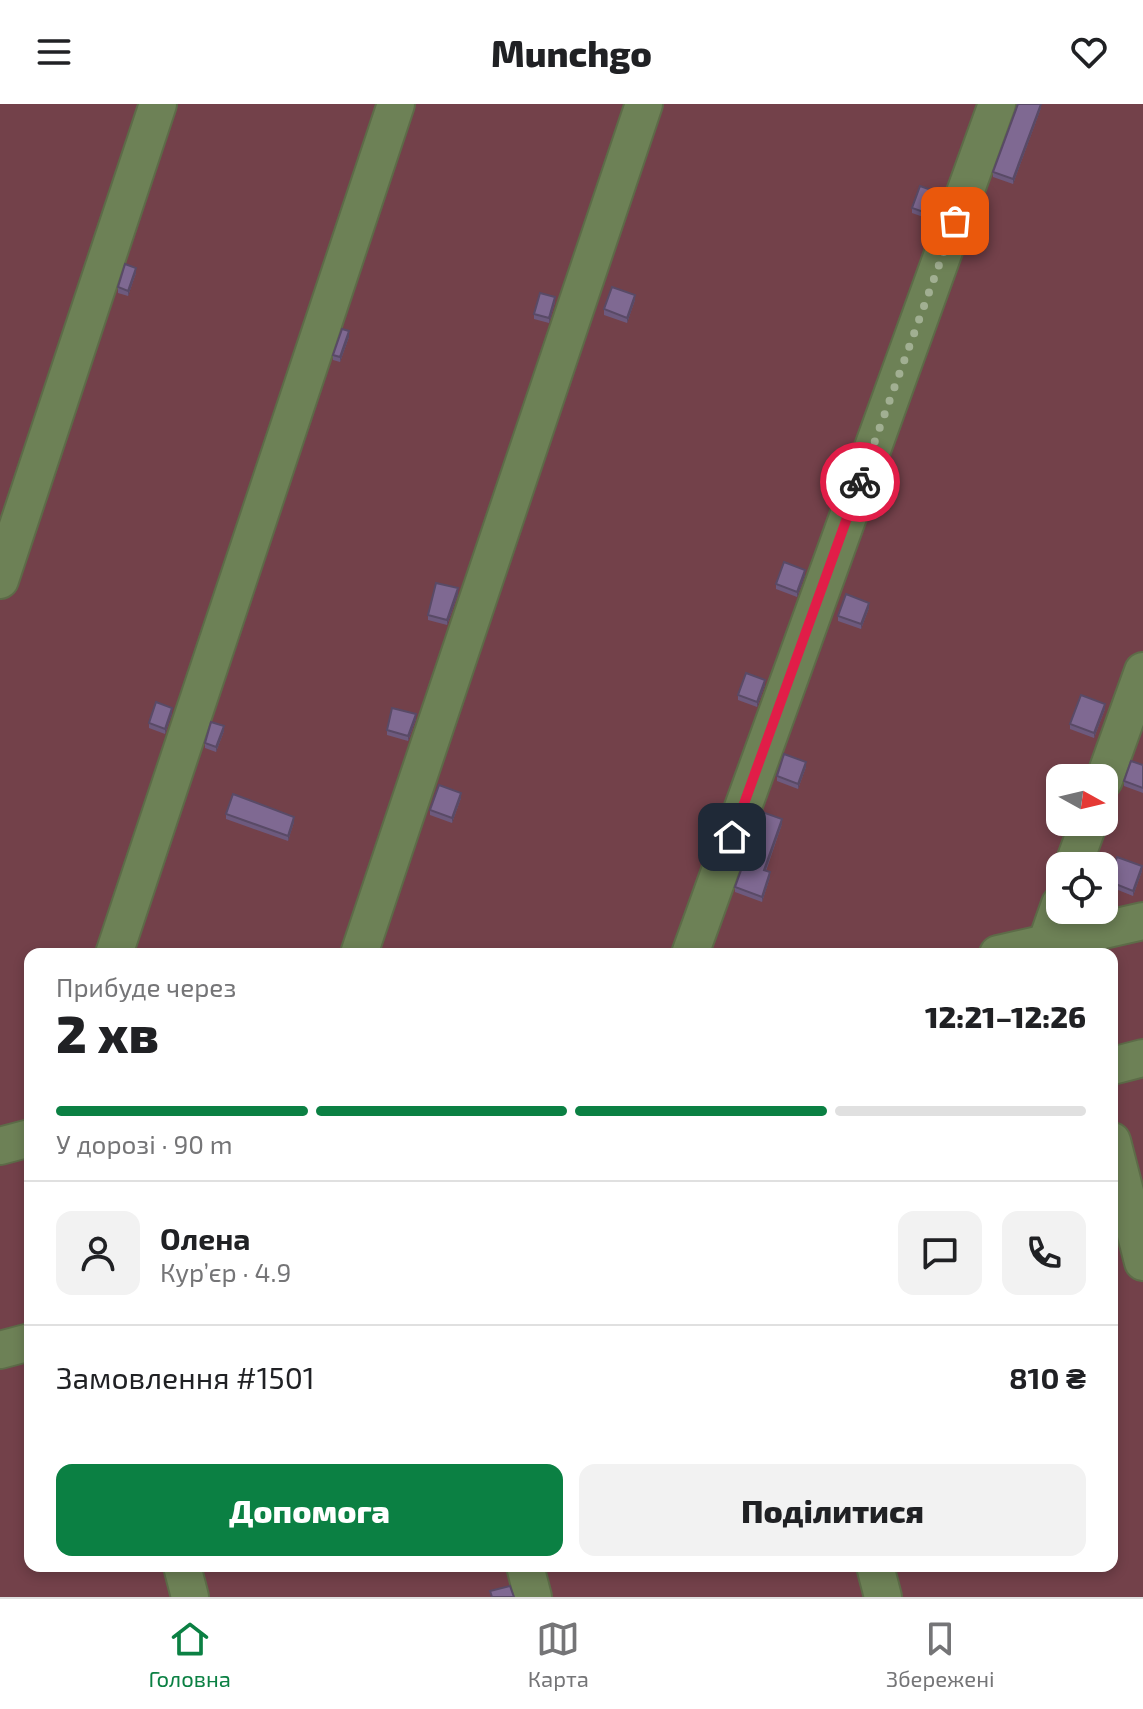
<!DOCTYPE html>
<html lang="uk">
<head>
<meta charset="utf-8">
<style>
	body { margin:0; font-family:"Exo 2",sans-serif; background:#f2f2f2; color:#202124; height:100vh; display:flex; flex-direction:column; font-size:30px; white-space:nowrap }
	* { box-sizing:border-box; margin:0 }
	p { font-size:26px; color:#757577 }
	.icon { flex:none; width:44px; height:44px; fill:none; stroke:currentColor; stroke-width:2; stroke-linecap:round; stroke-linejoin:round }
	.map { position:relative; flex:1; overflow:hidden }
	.side { position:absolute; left:24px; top:844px; width:1094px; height:624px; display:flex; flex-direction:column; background:#fff; border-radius:16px; box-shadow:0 4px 12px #0003 }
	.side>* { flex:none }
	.needle { width:52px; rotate:98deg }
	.tools { position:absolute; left:1046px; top:660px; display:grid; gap:16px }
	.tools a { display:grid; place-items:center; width:72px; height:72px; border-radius:16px; background:#fff; box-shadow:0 4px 12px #0003; font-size:40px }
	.pin { position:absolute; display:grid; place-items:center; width:68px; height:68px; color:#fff; margin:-34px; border-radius:16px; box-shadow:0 4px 12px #0006 }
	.courier { position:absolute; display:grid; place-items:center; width:80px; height:80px; margin:-40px; border:6px solid #e11d48; border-radius:50%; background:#fff; color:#222; box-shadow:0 2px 10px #0007 }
	.overview em { font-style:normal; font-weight:800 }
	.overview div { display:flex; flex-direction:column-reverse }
	.overview { display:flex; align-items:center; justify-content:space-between; height:136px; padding:0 32px }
	h1 { font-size:52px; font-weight:800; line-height:60px }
	.bar { display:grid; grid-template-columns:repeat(4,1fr); gap:12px 8px; align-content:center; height:96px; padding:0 32px }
	.bar i { height:10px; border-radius:6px; background:#e0e0e0 }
	.bar .active { background:#0b8043 }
	.bar p { grid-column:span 4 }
	.line { display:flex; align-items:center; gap:20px; padding:0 32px; border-top:2px solid #e0e0e0 }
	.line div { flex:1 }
	.round { display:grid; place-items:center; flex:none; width:84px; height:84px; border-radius:16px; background:#f2f2f2 }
	.cta { display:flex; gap:16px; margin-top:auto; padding:16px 32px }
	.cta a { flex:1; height:92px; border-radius:16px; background:#0b8043; color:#fff; font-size:32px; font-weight:800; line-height:92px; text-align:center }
	.cta a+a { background:#f2f2f2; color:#202124 }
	header { display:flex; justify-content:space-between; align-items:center; height:104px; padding:0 32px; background:#fff; font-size:36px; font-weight:800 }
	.tabs { display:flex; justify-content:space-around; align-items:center; height:112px; border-top:2px solid #e0e0e0; background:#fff; font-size:22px; color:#757577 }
	.tabs a { display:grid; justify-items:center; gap:4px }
	.tabs .active { color:#0b8043 }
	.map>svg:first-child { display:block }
</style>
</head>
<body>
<header><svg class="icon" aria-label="menu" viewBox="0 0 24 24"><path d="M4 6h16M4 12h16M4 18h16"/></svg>Munchgo<svg class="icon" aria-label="heart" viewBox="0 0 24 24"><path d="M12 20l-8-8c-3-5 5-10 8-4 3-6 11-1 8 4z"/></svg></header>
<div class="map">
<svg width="1143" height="1493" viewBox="0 0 1143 1493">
	<rect width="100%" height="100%" fill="#3c4e25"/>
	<path fill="#73414a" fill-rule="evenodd" d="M 0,0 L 1143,0 L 1143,1493 L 0,1493 ZM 1060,674 L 1104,674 L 1104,718 L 1060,718 ZM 1060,762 L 1104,762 L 1104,806 L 1060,806 ZM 30,850 L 1112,850 L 1112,1462 L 30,1462 Z"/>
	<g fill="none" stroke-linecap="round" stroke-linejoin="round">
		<defs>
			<g id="minor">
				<path d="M 0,476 L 158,0"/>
				<path d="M 1104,676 L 1143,567"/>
				<path d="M 1073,762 L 1089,718"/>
				<path d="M 1047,837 L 1060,800"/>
				<path d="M 114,850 L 396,0"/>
				<path d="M 359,850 L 644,0"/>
				<path d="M 690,850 L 997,0"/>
				<path d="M 998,850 L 1143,817"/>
				<path d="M 1112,962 L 1143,954"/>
				<path d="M 1112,1037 L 1143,1158"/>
				<path d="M 0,1042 L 30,1034"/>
				<path d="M 0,1246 L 30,1238"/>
				<path d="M 182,1462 L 190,1493"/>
				<path d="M 525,1462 L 533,1493"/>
				<path d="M 875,1462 L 883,1493"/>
			</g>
		</defs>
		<use href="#minor" stroke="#5d6b48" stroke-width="40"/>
		<use href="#minor" stroke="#6d8156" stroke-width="36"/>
	</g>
	<g fill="#6d5a7e">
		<path d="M 1041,4 L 1013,80 L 993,73 L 993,68 Z"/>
		<path d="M 940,94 L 932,116 L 912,109 L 912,104 Z"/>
		<path d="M 136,169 L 128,192 L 118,189 L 118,183 Z"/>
		<path d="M 635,196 L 627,219 L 604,211 L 604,205 Z"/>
		<path d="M 555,198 L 549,219 L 534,215 L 534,210 Z"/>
		<path d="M 349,233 L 340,258 L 333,256 L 333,251 Z"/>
		<path d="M 805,471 L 797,493 L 776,485 L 776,480 Z"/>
		<path d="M 458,490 L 447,521 L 428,516 L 428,511 Z"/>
		<path d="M 869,504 L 861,525 L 838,517 L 838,512 Z"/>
		<path d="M 765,581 L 757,603 L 738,596 L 738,591 Z"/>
		<path d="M 1105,605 L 1094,634 L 1070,625 L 1070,620 Z"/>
		<path d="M 172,609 L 165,630 L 149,624 L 149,619 Z"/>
		<path d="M 416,615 L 408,637 L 387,631 L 387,626 Z"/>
		<path d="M 224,627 L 216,648 L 205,644 L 205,639 Z"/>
		<path d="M 1143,661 L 1143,689 L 1124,682 L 1124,677 Z"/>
		<path d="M 806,663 L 798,685 L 777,677 L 777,672 Z"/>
		<path d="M 461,694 L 452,719 L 430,711 L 430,706 Z"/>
		<path d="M 226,710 L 294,718 L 288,737 L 226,715 Z"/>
		<path d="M 782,720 L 766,767 L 770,773 L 762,798 L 735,788 L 735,783 Z"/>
		<path d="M 1142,767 L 1133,792 L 1108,782 L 1108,777 Z"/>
	</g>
	<g fill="#594a66">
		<path d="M 1041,0 L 1041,4 L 1013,80 L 1013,75 Z"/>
		<path d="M 940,89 L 940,94 L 932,116 L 932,111 Z"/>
		<path d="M 136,164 L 136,169 L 128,192 L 128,187 Z"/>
		<path d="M 635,191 L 635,196 L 627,219 L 627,214 Z"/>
		<path d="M 555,193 L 555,198 L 549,219 L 549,214 Z"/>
		<path d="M 349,227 L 349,233 L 340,258 L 340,253 Z"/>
		<path d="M 805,466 L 805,471 L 797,493 L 797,488 Z"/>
		<path d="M 458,484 L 458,490 L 447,521 L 447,516 Z"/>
		<path d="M 869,499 L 869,504 L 861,525 L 861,520 Z"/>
		<path d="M 765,576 L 765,581 L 757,603 L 757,598 Z"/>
		<path d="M 1105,600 L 1105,605 L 1094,634 L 1094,629 Z"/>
		<path d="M 172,604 L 172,609 L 165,630 L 165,625 Z"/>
		<path d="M 416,610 L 416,615 L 408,637 L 408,632 Z"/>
		<path d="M 224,622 L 224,627 L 216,648 L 216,643 Z"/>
		<path d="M 806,658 L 806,663 L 798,685 L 798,680 Z"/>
		<path d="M 461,689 L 461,694 L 452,719 L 452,714 Z"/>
		<path d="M 294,713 L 294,718 L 288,737 L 288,732 Z"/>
		<path d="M 782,715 L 782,720 L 764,771 L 764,766 Z"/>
		<path d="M 1142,762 L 1142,767 L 1133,792 L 1133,787 Z"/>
		<path d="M 770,768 L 770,773 L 762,798 L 762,793 Z"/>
	</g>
	<g fill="#7f6992" stroke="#594a66" stroke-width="2">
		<path d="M 1018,0 L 1041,0 L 1013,75 L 993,68 Z"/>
		<path d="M 920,82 L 940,89 L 932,111 L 912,104 Z"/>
		<path d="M 125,160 L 136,164 L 128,187 L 118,183 Z"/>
		<path d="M 612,183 L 635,191 L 627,214 L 604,205 Z"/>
		<path d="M 540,189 L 555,193 L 549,214 L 534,210 Z"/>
		<path d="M 342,225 L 349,227 L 340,253 L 333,251 Z"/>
		<path d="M 784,458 L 805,466 L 797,488 L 776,480 Z"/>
		<path d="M 436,479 L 458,484 L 447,516 L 428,511 Z"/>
		<path d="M 846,490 L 869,499 L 861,520 L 838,512 Z"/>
		<path d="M 746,569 L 765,576 L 757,598 L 738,591 Z"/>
		<path d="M 1081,591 L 1105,600 L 1094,629 L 1070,620 Z"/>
		<path d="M 156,598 L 172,604 L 165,625 L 149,619 Z"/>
		<path d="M 392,604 L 416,610 L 408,632 L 387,626 Z"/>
		<path d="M 211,618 L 224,622 L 216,643 L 205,639 Z"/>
		<path d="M 784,650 L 806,658 L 798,680 L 777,672 Z"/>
		<path d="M 1131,657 L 1143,661 L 1143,684 L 1124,677 Z"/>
		<path d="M 439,681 L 461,689 L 452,714 L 430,706 Z"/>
		<path d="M 233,690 L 294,713 L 288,732 L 226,710 Z"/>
		<path d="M 762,708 L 782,715 L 764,766 L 770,768 L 762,793 L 735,783 Z"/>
		<path d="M 1117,753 L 1142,762 L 1133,787 L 1108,777 Z"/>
		<path d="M 638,846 L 650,850 L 636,850 Z"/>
		<path d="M 510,1482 L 514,1493 L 492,1493 L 490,1487 Z"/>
	</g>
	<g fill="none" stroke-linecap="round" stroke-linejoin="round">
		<path stroke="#a1af92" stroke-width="8" stroke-dasharray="0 14.4" d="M 860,378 L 955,117"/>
		<path stroke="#e11d48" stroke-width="10" d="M 732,733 L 860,378"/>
	</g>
</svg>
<div class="tools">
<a><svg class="needle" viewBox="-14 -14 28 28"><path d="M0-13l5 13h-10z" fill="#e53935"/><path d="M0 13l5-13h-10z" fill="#757577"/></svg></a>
<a><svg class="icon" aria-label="locate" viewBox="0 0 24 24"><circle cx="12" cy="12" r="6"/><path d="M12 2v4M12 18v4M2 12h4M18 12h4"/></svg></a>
</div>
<div class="pin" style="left:955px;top:117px;background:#ea580c"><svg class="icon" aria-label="bag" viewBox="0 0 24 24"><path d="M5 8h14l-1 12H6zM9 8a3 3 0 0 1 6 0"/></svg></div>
<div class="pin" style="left:732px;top:733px;background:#1f2937"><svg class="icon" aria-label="home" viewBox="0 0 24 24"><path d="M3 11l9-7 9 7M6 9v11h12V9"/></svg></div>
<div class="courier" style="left:860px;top:378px"><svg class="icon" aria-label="bike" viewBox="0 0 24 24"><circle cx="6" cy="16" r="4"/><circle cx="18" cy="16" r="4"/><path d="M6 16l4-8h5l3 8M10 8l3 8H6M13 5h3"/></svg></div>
<section class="side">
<div class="overview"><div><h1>2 хв</h1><p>Прибуде через</p></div><em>12:21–12:26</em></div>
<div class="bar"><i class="active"></i><i class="active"></i><i class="active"></i><i></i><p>У дорозі · 90 m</p></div>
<div class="line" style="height:144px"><a class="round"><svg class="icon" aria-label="person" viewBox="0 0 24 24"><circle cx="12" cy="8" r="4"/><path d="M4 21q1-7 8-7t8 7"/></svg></a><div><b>Олена</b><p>Кур’єр · 4.9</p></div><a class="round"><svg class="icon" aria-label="chat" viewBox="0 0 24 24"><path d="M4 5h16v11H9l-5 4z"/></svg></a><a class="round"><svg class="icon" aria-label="phone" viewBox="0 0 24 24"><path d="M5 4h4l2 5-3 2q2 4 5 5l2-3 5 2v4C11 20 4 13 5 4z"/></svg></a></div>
<div class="line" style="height:104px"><div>Замовлення #1501</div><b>810 ₴</b></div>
<div class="cta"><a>Допомога</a><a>Поділитися</a></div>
</section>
</div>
<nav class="tabs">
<a class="active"><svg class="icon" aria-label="home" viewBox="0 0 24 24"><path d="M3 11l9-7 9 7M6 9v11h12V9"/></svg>Головна</a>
<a><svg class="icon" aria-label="map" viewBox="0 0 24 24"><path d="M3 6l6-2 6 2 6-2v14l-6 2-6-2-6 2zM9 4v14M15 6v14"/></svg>Карта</a>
<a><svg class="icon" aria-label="saved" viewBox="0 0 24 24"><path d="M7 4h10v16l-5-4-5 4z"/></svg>Збережені</a>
</nav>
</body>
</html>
